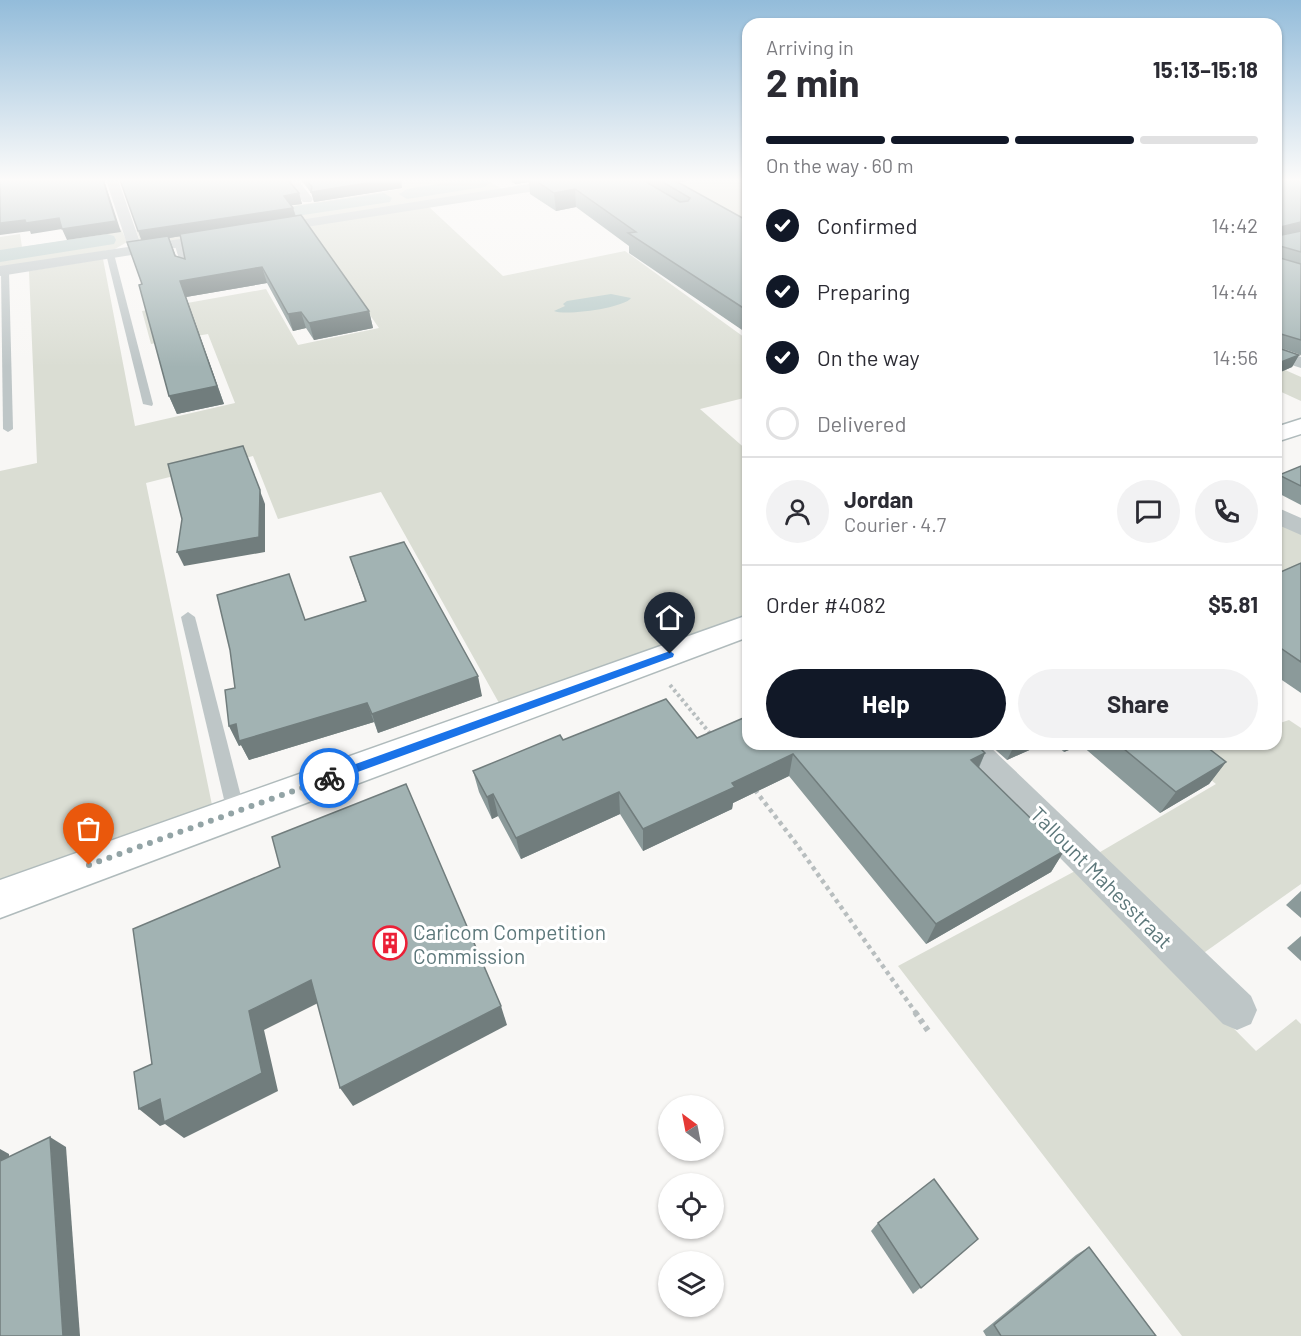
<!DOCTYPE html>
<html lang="en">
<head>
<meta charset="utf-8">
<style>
	body { margin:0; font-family:Barlow,sans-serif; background:#f2f2f3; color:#2b2b33; height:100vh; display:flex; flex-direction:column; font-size:22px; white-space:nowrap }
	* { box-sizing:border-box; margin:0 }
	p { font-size:20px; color:#7c7c81 }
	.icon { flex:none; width:33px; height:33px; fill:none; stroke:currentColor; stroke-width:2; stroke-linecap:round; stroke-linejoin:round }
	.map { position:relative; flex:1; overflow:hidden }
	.panel { position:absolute; left:742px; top:18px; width:540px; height:732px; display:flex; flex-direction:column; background:#fff; border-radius:18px; box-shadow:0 2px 4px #0004 }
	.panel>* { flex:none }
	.needle { width:39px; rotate:328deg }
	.tools { position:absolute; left:658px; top:1095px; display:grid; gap:12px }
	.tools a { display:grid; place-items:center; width:66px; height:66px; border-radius:50%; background:#fff; box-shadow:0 2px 4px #0004; font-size:30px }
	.pin { position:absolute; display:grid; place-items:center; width:51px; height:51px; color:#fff; margin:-62px -26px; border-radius:50% 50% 50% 0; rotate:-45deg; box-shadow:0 0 6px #0007 }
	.pin .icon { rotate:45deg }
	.courier { position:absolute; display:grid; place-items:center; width:60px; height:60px; margin:-30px; border:4px solid #1a73e8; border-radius:50%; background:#fff; color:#222; box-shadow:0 2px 8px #0007 }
	.overview em { font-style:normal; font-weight:700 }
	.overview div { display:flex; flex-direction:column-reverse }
	.overview { display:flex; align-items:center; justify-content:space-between; height:102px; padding:0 24px }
	h1 { font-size:39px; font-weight:700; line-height:45px }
	.bar { display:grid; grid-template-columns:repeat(4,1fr); gap:9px 6px; align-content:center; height:72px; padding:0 24px }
	.bar i { height:8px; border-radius:4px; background:#e1e1e2 }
	.bar .on { background:#111827 }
	.bar p { grid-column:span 4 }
	.line { display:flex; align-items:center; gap:15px; padding:0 24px; border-top:2px solid #e1e1e2 }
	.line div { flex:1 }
	.round { display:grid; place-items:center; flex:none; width:63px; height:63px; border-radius:32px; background:#f2f2f3 }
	ol { padding:0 24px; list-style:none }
	li { display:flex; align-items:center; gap:18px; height:66px }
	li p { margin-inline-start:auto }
	li .icon { padding:6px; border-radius:50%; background:#111827; color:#fff; stroke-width:4 }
	li:last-child { color:#7c7c81 }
	li i { width:33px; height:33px; border:3px solid #e1e1e2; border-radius:50% }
	.button { display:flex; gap:12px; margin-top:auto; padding:12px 24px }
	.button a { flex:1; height:69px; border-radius:36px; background:#111827; color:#fff; font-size:24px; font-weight:700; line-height:69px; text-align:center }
	.button a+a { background:#f2f2f3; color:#2b2b33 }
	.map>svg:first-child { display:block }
</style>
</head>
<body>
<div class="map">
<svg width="1301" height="1336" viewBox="0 0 1301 1336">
	<rect width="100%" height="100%" fill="#f8f7f5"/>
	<g fill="#daddd3">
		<path d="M 394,180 L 487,180 L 504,190 L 153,246 L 141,243 L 136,230 L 402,189 Z"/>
		<path d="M 659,180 L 748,180 L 748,231 Z"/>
		<path d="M 429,207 L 503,276 L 625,251 L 748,340 L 748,397 L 700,409 L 748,451 L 748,615 L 499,703 L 381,492 L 278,519 L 253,456 L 146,483 L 212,805 L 0,883 L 0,471 L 37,463 L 29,271 L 103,259 L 135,426 L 235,403 L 208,334 L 151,344 L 142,311 L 266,289 L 298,345 L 379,328 L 308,226 Z"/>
		<path d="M 121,229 L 127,242 L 115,249 L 0,269 L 0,237 L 20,234 L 22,247 L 103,235 Z"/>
		<path d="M 1276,366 L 1301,377 L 1301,401 L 1277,390 Z"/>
		<path d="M 1276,520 L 1301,533 L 1301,566 L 1276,575 Z"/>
		<path d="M 1289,720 L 1301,728 L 1301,884 L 1198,957 L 1095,855 L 1216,784 L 1175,751 L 1199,744 L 1276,744 L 1277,724 Z"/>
		<path d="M 1077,870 L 1256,1051 L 1296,1019 L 1301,1024 L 1301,1336 L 1182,1336 L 898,966 Z"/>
	</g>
	<path fill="#b4c8c6" d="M 611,294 L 631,298 C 624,308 566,316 554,311 L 565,306 L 563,304 L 567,301 Z"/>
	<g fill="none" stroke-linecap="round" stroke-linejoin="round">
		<g fill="#b4c8c6" fill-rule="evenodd">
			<path d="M 464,180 L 492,182 L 484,187 L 407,199 L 399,194 L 407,189 Z"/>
			<path d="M 384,193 L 392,198 L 390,202 L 243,224 L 237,223 L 234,219 L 237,215 L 243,214 Z"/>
			<path d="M 107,234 L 114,236 L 116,240 L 114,244 L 0,262 L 0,250 Z"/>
		</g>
		<defs>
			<g id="secondary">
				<path d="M 1301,419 L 1301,434 L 1276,442 L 1276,427 Z"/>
				<path d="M 748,615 L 748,637 L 0,918 L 0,880 Z"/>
			</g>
		</defs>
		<use href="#secondary" stroke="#b0bbbc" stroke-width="3"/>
		<path stroke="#b8bebf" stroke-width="4" stroke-dasharray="3 3" stroke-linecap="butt" d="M 670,685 L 713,737"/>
		<path stroke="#b8bebf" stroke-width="4.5" stroke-dasharray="4 4" stroke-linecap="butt" d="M 755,790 L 795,842 L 916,1013"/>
		<path stroke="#b8bebf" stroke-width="6" stroke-dasharray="4.5 4.5" stroke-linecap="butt" d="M 915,1012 L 929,1032"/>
		<g fill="#bec6c7" fill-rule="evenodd">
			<path d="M 178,241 L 182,243 L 190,273 L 183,271 L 174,243 Z"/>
			<path d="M 110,252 L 114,254 L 153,404 L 152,406 L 143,404 L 106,254 Z"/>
			<path d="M 5,269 L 9,271 L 13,429 L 8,432 L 3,429 L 1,271 Z"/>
			<path d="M 188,612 L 195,617 L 245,812 L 242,817 L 236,819 L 230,817 L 227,812 L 181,617 Z"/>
		</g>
		<g fill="#bec6c7" fill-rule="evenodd">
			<path d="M 106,180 L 118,180 L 141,245 L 219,233 L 226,237 L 219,241 L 0,276 L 0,266 L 128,247 Z"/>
			<path d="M 285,180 L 298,180 L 313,199 L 311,202 L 303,202 Z"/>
			<path d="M 554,180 L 586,180 L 580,184 L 268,233 L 261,229 L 268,225 Z"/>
			<path d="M 1276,348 L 1301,357 L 1301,368 L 1276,360 Z"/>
			<path d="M 1276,507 L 1301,518 L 1301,535 L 1276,524 Z"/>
			<path d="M 951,744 L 987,744 L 1251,996 L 1257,1010 L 1251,1024 L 1237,1030 L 1223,1024 L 956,752 Z"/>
		</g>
		<use href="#secondary" fill="#fff" fill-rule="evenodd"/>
	</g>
	<g fill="#8b9a9a" fill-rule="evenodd">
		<path d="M 301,180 L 401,180 L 402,188 L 314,202 L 312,194 Z"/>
		<path d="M 510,180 L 691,180 L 678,182 L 748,221 L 748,334 L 629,253 L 629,246 L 576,207 L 556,211 L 530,194 L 529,182 L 515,184 Z"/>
		<path d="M 1276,180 L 1301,180 L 1301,355 L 1281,348 L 1299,355 L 1292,367 L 1276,374 Z"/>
		<path d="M 299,193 L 302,204 L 291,205 L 293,208 L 296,216 L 369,311 L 373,328 L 314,340 L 306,328 L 293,331 L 267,283 L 186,297 L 224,404 L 177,414 L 169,396 L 142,284 L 141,240 ZM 181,236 L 185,259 L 176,256 L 169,238 Z"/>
		<path d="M 1301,466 L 1301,505 L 1276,492 L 1276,480 L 1279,475 Z"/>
		<path d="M 350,557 L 482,696 L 378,733 L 374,722 L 249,760 L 241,745 L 239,746 L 229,726 L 235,688 L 289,574 L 305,620 L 365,601 Z"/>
		<path d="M 1301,563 L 1301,693 L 1276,676 L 1276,574 Z"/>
		<path d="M 697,738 L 823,748 L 985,753 L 979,768 L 1064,851 L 1051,872 L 926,944 L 789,776 L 733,803 L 732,809 L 643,851 L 620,814 L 521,859 L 498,816 L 492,819 L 479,792 L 473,771 L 563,740 Z"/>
		<path d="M 989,744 L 1043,744 L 1007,760 Z"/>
		<path d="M 1055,744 L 1203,744 L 1226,762 L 1209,784 L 1160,813 L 1081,745 L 1064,752 Z"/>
		<path d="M 1301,891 L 1301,918 L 1286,905 Z"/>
		<path d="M 1301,936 L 1301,961 L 1287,948 Z"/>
		<path d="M 878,1223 L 978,1239 L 913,1294 L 871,1231 Z"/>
		<path d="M 1089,1247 L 1156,1336 L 986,1336 L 983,1331 L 1076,1255 Z"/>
	</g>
	<g fill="#717d7d">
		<path d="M 103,180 L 104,180 L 121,232 L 67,240 L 62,229 L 31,234 L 30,231 L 0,235 L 0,223 L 25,220 L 59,218 Z"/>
		<path d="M 385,180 L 401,180 L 402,188 L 314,202 L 311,192 Z"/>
		<path d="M 515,180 L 529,180 L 529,182 L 515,184 Z"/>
		<path d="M 676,180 L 691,180 L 676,183 Z"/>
		<path d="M 575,189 L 576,207 L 556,211 L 554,193 Z"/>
		<path d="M 299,193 L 302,204 L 287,206 L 284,196 Z"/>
		<path d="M 293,208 L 296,218 L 169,238 L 181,272 L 175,256 L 142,242 L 138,231 Z"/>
		<path d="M 1301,222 L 1301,231 L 1276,238 L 1281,227 Z"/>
		<path d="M 262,267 L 267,283 L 186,297 L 224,404 L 177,414 L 169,396 L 180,281 Z"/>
		<path d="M 369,311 L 373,328 L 314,340 L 309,323 Z"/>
		<path d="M 301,312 L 306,328 L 293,331 L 288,314 Z"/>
		<path d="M 1299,355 L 1292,367 L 1276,374 L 1276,364 Z"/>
		<path d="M 243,446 L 265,504 L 265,552 L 184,566 L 177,552 Z"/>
		<path d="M 478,676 L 482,696 L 378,733 L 372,714 Z"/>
		<path d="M 367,703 L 374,722 L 249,760 L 241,745 L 239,746 L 229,726 L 236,724 Z"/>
		<path d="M 1015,744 L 1043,744 L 1007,760 Z"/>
		<path d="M 1068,744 L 1081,744 L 1081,745 L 1064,752 Z"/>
		<path d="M 985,753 L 975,775 L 971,760 Z"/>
		<path d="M 793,754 L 789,776 L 733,803 L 732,809 L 643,851 L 643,829 L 732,783 Z"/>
		<path d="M 1226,762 L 1209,784 L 1160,813 L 1176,792 Z"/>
		<path d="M 619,792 L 620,814 L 521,859 L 516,838 Z"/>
		<path d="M 493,794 L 498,816 L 492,819 L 487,797 Z"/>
		<path d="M 1064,851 L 1051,872 L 926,944 L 936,924 Z"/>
		<path d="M 311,980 L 324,1000 L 264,1030 L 278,1091 L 184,1138 L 165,1124 L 160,1126 L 139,1109 L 249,1011 Z"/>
		<path d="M 501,1006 L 507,1025 L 353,1106 L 340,1088 Z"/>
		<path d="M 50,1137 L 66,1147 L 80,1336 L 63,1336 Z"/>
		<path d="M 0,1149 L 9,1154 L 9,1175 L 0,1170 Z"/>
	</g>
	<g fill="#a2b3b3" stroke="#717d7d" stroke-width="1.5">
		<path d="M 0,180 L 103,180 L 116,221 L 62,229 L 59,218 L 26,223 L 25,220 L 0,223 Z"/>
		<path d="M 120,180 L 288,180 L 299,193 L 284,196 L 293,208 L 138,231 Z"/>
		<path d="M 306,180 L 385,180 L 311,192 L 312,187 Z"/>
		<path d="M 535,180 L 643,180 L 680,202 L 688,201 L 690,198 L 659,180 L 674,180 L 748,221 L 748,311 L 628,233 L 636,232 L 575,189 L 554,193 Z"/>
		<path d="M 1276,180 L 1301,180 L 1301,222 L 1281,227 L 1279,233 L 1282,235 L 1301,231 L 1301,252 L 1280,246 L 1280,258 L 1301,264 L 1301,340 L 1281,334 L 1281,349 L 1299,355 L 1276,364 Z"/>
		<path d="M 301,215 L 369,311 L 309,323 L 301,312 L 288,314 L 262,267 L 180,281 L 217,386 L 169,396 L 139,285 L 142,284 L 127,242 L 168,236 L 175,256 L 185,259 L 180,234 Z"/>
		<path d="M 243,446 L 260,490 L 259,537 L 177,552 L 182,519 L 168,464 Z"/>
		<path d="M 1301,466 L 1301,486 L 1279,475 Z"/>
		<path d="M 404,542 L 478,676 L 372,714 L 367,703 L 239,741 L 236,724 L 229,726 L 225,690 L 235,688 L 230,650 L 217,595 L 289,574 L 305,620 L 366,601 L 350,557 Z"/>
		<path d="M 1301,563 L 1301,662 L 1279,647 L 1276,648 L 1276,574 Z"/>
		<path d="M 666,699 L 697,738 L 748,716 L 748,744 L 820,744 L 823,748 L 832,744 L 976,744 L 985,753 L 971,760 L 1064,851 L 936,924 L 793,754 L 732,783 L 735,787 L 643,829 L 619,792 L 516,838 L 493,794 L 487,797 L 473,771 L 560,735 L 563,740 Z"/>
		<path d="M 1118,744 L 1203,744 L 1226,762 L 1176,792 Z"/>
		<path d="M 406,784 L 501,1006 L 340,1088 L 311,980 L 249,1011 L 262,1073 L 164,1122 L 160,1099 L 139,1109 L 134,1072 L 152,1064 L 133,929 L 280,867 L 272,837 Z"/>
		<path d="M 50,1137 L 63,1336 L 0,1336 L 0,1161 Z"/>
		<path d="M 934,1179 L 978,1239 L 921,1288 L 878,1223 Z"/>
		<path d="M 1089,1247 L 1156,1336 L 1001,1336 L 994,1325 Z"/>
	</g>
	<linearGradient id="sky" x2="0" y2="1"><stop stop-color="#93bcda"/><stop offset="0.49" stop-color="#fcfbfa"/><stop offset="1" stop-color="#fcfbfa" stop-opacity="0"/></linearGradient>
	<rect width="1301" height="367" fill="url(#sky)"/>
	<path fill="#1a73e8" d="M 670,651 L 674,654 L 673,657 L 333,781 L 325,781 L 323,778 L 325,775 Z"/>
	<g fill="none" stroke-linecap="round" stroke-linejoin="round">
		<path stroke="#93a4a6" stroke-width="6" stroke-dasharray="0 10.8" d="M 89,865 L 329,778"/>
	</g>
	<defs>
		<symbol id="building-ring" viewBox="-11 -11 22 22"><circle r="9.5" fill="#fff" stroke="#ec2037" stroke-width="1.5"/><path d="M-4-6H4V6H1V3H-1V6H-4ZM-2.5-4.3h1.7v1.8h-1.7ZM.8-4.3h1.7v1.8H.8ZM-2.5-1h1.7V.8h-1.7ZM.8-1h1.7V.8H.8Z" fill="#ec2037"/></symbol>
	</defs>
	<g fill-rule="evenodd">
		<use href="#building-ring" x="371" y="924" width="38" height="38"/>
	</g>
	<g text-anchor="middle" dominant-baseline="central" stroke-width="6" stroke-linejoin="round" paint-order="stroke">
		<g font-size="21" fill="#5d787b" stroke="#fff">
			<text transform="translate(1102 877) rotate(45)">Tallount Mahesstraat</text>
		</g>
		<g font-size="21" fill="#5d787b" stroke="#fff" text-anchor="start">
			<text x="413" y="931">Caricom Competition<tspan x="413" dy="24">Commission</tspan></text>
		</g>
	</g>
</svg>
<div class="tools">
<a><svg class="needle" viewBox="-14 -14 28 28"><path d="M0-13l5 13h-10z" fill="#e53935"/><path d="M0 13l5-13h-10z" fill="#7c7c81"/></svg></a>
<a><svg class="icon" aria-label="locate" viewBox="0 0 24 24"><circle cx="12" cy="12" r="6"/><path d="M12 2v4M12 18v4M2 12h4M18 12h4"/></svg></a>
<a><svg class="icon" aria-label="layers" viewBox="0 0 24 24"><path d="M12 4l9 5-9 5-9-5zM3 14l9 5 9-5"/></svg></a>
</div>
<div class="pin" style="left:89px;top:865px;background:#ea580c"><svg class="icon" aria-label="bag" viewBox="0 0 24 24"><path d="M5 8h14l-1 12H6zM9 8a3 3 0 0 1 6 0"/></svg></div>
<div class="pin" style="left:670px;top:654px;background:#1f2937"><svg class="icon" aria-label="home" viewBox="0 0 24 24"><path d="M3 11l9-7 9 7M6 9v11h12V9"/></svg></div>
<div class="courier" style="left:329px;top:778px"><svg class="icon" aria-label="bike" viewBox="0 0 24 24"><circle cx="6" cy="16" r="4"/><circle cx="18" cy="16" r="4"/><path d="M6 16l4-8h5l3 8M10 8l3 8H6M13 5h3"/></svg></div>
<section class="panel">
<div class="overview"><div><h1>2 min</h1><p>Arriving in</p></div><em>15:13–15:18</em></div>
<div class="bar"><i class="on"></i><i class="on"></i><i class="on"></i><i></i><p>On the way · 60 m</p></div>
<ol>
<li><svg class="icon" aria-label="check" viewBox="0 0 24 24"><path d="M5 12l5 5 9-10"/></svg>Confirmed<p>14:42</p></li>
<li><svg class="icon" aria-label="check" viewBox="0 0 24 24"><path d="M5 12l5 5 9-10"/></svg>Preparing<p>14:44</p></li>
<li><svg class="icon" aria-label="check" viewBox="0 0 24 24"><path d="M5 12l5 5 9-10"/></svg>On the way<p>14:56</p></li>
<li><i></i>Delivered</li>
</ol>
<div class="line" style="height:108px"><a class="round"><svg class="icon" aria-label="person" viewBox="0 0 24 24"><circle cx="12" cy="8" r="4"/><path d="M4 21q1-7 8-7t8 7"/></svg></a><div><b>Jordan</b><p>Courier · 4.7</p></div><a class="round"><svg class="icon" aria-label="chat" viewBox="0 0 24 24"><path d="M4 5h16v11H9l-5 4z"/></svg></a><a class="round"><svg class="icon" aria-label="phone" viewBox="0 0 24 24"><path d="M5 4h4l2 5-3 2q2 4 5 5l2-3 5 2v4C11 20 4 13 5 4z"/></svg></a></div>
<div class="line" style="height:78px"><div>Order #4082</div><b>$5.81</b></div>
<div class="button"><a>Help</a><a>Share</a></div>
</section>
</div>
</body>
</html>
